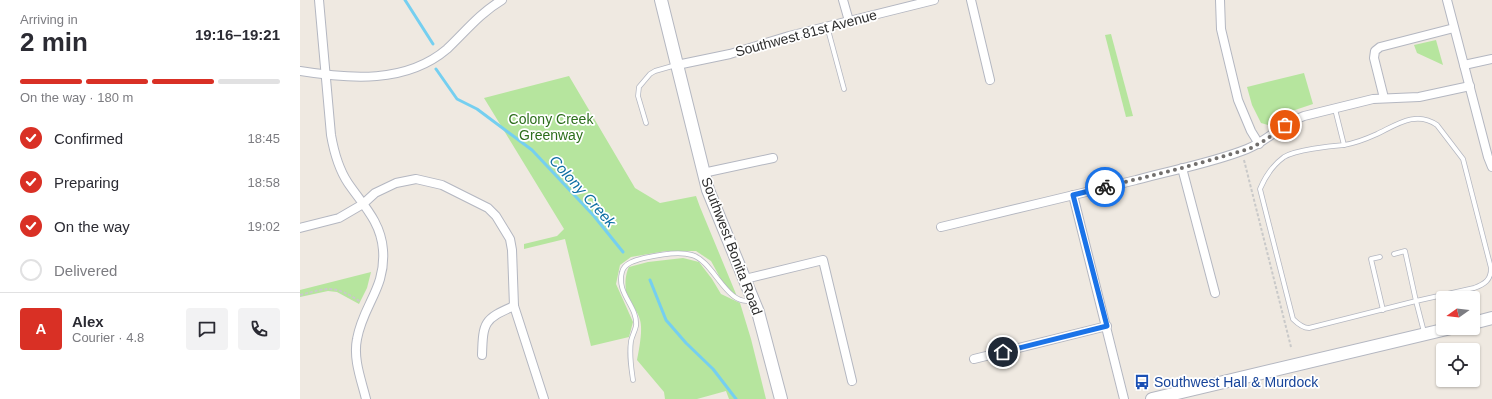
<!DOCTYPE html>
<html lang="en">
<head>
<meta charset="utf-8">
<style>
	body { margin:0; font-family:Arial,sans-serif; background:#f2f2f3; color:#2b2b33; height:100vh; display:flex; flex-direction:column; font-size:15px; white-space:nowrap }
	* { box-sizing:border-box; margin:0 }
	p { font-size:13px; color:#7c7c81 }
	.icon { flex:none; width:22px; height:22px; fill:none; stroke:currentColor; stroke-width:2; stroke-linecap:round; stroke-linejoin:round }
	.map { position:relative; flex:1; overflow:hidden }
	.panel { display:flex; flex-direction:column; background:#fff; width:300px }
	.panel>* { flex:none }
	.needle { width:26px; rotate:256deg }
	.controls { position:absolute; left:1136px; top:291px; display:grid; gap:8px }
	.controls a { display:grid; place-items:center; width:44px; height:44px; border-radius:4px; background:#fff; box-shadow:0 1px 3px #0004; font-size:20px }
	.pin { position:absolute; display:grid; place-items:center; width:34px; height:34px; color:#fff; margin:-17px; border:2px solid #fff; border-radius:50%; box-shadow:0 1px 4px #0007 }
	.courier { position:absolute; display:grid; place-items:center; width:40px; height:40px; margin:-20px; border:3px solid #1a73e8; border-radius:50%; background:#fff; color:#222; box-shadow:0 1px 5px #0007 }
	.summary em { font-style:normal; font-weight:600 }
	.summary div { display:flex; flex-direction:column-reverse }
	.summary { display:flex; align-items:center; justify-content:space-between; height:68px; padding:0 20px }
	h1 { font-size:26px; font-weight:600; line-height:30px }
	.bar { display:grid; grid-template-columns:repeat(4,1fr); gap:6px 4px; align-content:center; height:48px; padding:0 20px }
	.bar i { height:5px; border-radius:3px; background:#e1e1e2 }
	.bar .current { background:#d93025 }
	.bar p { grid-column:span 4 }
	.line { display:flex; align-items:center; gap:10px; padding:0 20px; border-top:1px solid #e1e1e2 }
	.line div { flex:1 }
	.round { display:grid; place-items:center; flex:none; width:42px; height:42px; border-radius:4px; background:#f2f2f3 }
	ol { padding:0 20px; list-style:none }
	li { display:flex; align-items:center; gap:12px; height:44px }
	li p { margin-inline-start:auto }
	li .icon { padding:4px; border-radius:50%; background:#d93025; color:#fff; stroke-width:4 }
	li:last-child { color:#7c7c81 }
	li i { width:22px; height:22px; border:2px solid #e1e1e2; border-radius:50% }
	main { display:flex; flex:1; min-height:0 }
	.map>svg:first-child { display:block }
</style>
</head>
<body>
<main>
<section class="panel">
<div class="summary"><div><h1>2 min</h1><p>Arriving in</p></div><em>19:16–19:21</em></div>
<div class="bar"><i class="current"></i><i class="current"></i><i class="current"></i><i></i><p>On the way · 180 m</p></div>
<ol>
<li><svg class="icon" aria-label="check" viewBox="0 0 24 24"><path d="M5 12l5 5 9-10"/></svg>Confirmed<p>18:45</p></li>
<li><svg class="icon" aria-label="check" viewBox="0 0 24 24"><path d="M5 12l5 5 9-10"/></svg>Preparing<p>18:58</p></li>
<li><svg class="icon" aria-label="check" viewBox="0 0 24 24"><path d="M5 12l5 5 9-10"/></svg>On the way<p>19:02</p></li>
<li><i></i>Delivered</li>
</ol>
<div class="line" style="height:72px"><b class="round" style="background:#d93025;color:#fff">A</b><div><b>Alex</b><p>Courier · 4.8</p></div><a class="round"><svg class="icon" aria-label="chat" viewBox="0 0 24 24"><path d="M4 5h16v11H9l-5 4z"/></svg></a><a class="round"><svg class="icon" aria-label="phone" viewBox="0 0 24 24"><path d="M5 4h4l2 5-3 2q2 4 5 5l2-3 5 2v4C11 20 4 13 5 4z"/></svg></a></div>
</section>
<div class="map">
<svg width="1192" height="399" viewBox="0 0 1192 399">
	<rect width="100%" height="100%" fill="#efe9e1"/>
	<g fill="#b6e59e">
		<path d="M 811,34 L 833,116 L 826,117 L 805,35 Z"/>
		<path d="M 1136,40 L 1143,65 L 1117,53 L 1114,45 Z"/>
		<path d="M 1004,73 L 1013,104 L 989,112 L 968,125 L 961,123 L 952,105 L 947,87 Z"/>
		<path d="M 269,76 L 335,188 L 360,203 L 396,196 L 400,207 L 436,294 L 434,294 L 423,283 L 411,261 L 396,251 L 366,251 L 331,257 L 320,265 L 316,284 L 333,322 L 329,337 L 291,346 L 265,239 L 224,249 L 224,244 L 257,236 L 264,229 L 184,98 Z"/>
		<path d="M 383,258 L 399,262 L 412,279 L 421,294 L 440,303 L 451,339 L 466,399 L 429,399 L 426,391 L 397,399 L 365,399 L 364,392 L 337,360 C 339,350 343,330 340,320 C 338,311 331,305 328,298 C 324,290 325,274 329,267 L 348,262 Z"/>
		<path d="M 71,272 L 67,288 L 59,304 L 37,292 L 28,291 L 0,297 L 0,290 Z"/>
	</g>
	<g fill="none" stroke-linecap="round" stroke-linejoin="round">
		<g stroke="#75cff0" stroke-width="3">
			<path d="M 105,0 L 133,44"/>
			<path d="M 136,69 L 157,99 L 177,109 L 232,150 L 294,216 L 323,252"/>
			<path d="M 350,280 L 366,320 L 386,343 L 413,369 L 436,399"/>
		</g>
		<defs>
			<g id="service">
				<path d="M 527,26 L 544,89"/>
				<path d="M 1035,109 L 1044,145 C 1030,146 995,150 984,157 C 973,165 965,177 960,189 L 993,319 C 998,324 1003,328 1009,328 L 1116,301 L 1124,332"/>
				<path d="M 346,123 L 338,96 L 339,87 L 350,74 L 355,71 L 376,65"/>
				<path d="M 1044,145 C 1056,143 1066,139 1077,134 C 1096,125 1116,110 1137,125 L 1163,159 L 1191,268 C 1191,280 1185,284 1174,288 L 1116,301 L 1105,251 L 1094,254"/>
				<path d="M 1080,257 L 1071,259 L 1083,310"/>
				<path d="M 333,380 C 331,366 329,355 331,341 C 332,336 335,331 336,326 C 338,306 316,294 322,272 C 324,263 336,260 344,258 C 357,255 379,251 392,255 C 414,261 427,308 452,300"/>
			</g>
			<g id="minor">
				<path d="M 19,0 L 31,135 C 34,152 38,168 48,183 C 63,205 81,222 83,250 C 86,288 63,305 57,339 C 53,359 61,379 66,399"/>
				<path d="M 543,0 L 549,21"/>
				<path d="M 671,0 L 690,80"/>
				<path d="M 920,0 L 921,29 L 938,100 L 951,131 L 959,144"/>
				<path d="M 1147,0 L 1188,157 L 1192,167"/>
				<path d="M 377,65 L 430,54 L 489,36 L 634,0"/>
				<path d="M 1164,65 L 1192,59"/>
				<path d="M 0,71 C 49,79 106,84 147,49 C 165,32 180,13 202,0"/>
				<path d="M 1084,98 L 1074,58 L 1075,51 L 1080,47 L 1154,28"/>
				<path d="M 882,168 L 915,293"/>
				<path d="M 403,173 L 473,158"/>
				<path d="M 773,195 L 824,399"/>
				<path d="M 641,227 C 706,211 771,196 836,180 C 873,170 912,163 947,149 C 968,141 981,124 1004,116 L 1073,99 L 1119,97 L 1170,86"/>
				<path d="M 0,228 L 39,218 L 63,204 L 75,193 L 96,183 L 116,179 L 142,185 L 188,208 L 196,216 L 210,239 L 212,250 L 214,306 L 244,399"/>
				<path d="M 445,279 L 523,260 L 552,381"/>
				<path d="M 182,355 C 183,322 184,319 214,306"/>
				<path d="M 674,359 L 807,326"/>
			</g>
			<g id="secondary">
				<path d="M 361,0 L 408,190 L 458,312 L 481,399"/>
				<path d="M 1173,323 L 1192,318"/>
				<path d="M 852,399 L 1151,328"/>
			</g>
		</defs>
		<use href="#service" stroke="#b4b7c1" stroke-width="5.5"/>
		<use href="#minor" stroke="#b4b7c1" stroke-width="10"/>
		<use href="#secondary" stroke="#b4b7c1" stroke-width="14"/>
		<g stroke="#c9c9c9" stroke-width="2" stroke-dasharray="3 2" stroke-linecap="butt">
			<path d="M 944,160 L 991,347"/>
			<path d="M 0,295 C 30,287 34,285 61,302"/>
		</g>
		<use href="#service" stroke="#fff" stroke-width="4"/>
		<use href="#minor" stroke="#fff" stroke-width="8"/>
		<use href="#secondary" stroke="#fff" stroke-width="12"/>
	</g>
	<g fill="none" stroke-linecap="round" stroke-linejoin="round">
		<path stroke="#726f6d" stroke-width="4" stroke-dasharray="0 7.2" d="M 805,187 L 882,168 L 949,149 L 967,139 L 985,125"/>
		<path stroke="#1a73e8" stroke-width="5" d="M 703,352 L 807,326 L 773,195 L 805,187"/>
	</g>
	<defs>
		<symbol id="bus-bare" viewBox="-9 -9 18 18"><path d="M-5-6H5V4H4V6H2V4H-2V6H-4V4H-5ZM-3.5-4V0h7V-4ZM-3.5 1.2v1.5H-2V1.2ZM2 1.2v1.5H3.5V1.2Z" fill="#1a4fb4" stroke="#fff" stroke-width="2.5" paint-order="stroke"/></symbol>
	</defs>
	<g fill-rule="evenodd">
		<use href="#bus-bare" x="831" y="371" width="22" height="22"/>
	</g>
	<g text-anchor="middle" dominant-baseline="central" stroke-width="3.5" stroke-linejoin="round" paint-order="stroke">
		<g font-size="14" fill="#2e2e2e" stroke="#fff">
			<text transform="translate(506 33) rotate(-15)">Southwest 81st Avenue</text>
			<text transform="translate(432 246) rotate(69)">Southwest Bonita Road</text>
		</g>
		<g font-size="14" fill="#2c6e1b" stroke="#fff">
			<text x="251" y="119">Colony Creek<tspan x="251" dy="16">Greenway</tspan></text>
		</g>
		<g font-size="14" fill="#164399" stroke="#fff" text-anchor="start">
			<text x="854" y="382">Southwest Hall &amp; Murdock</text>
		</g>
		<g font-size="15" font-style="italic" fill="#0d6fa3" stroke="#fff">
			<text transform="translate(283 191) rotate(48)">Colony Creek</text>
		</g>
	</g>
</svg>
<div class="controls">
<a><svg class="needle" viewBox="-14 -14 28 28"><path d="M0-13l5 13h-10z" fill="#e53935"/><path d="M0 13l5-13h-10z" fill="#7c7c81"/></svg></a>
<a><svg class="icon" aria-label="locate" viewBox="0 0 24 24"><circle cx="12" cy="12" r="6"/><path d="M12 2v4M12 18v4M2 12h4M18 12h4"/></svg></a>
</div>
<div class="pin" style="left:985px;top:125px;background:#ea580c"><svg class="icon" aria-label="bag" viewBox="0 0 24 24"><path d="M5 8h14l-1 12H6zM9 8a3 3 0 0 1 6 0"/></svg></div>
<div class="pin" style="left:703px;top:352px;background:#1f2937"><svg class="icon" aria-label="home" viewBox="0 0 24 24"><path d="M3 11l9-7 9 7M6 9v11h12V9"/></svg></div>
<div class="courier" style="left:805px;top:187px"><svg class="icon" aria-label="bike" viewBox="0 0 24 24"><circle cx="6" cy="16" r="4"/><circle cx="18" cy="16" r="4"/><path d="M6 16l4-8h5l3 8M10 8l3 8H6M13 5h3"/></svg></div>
</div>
</main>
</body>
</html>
